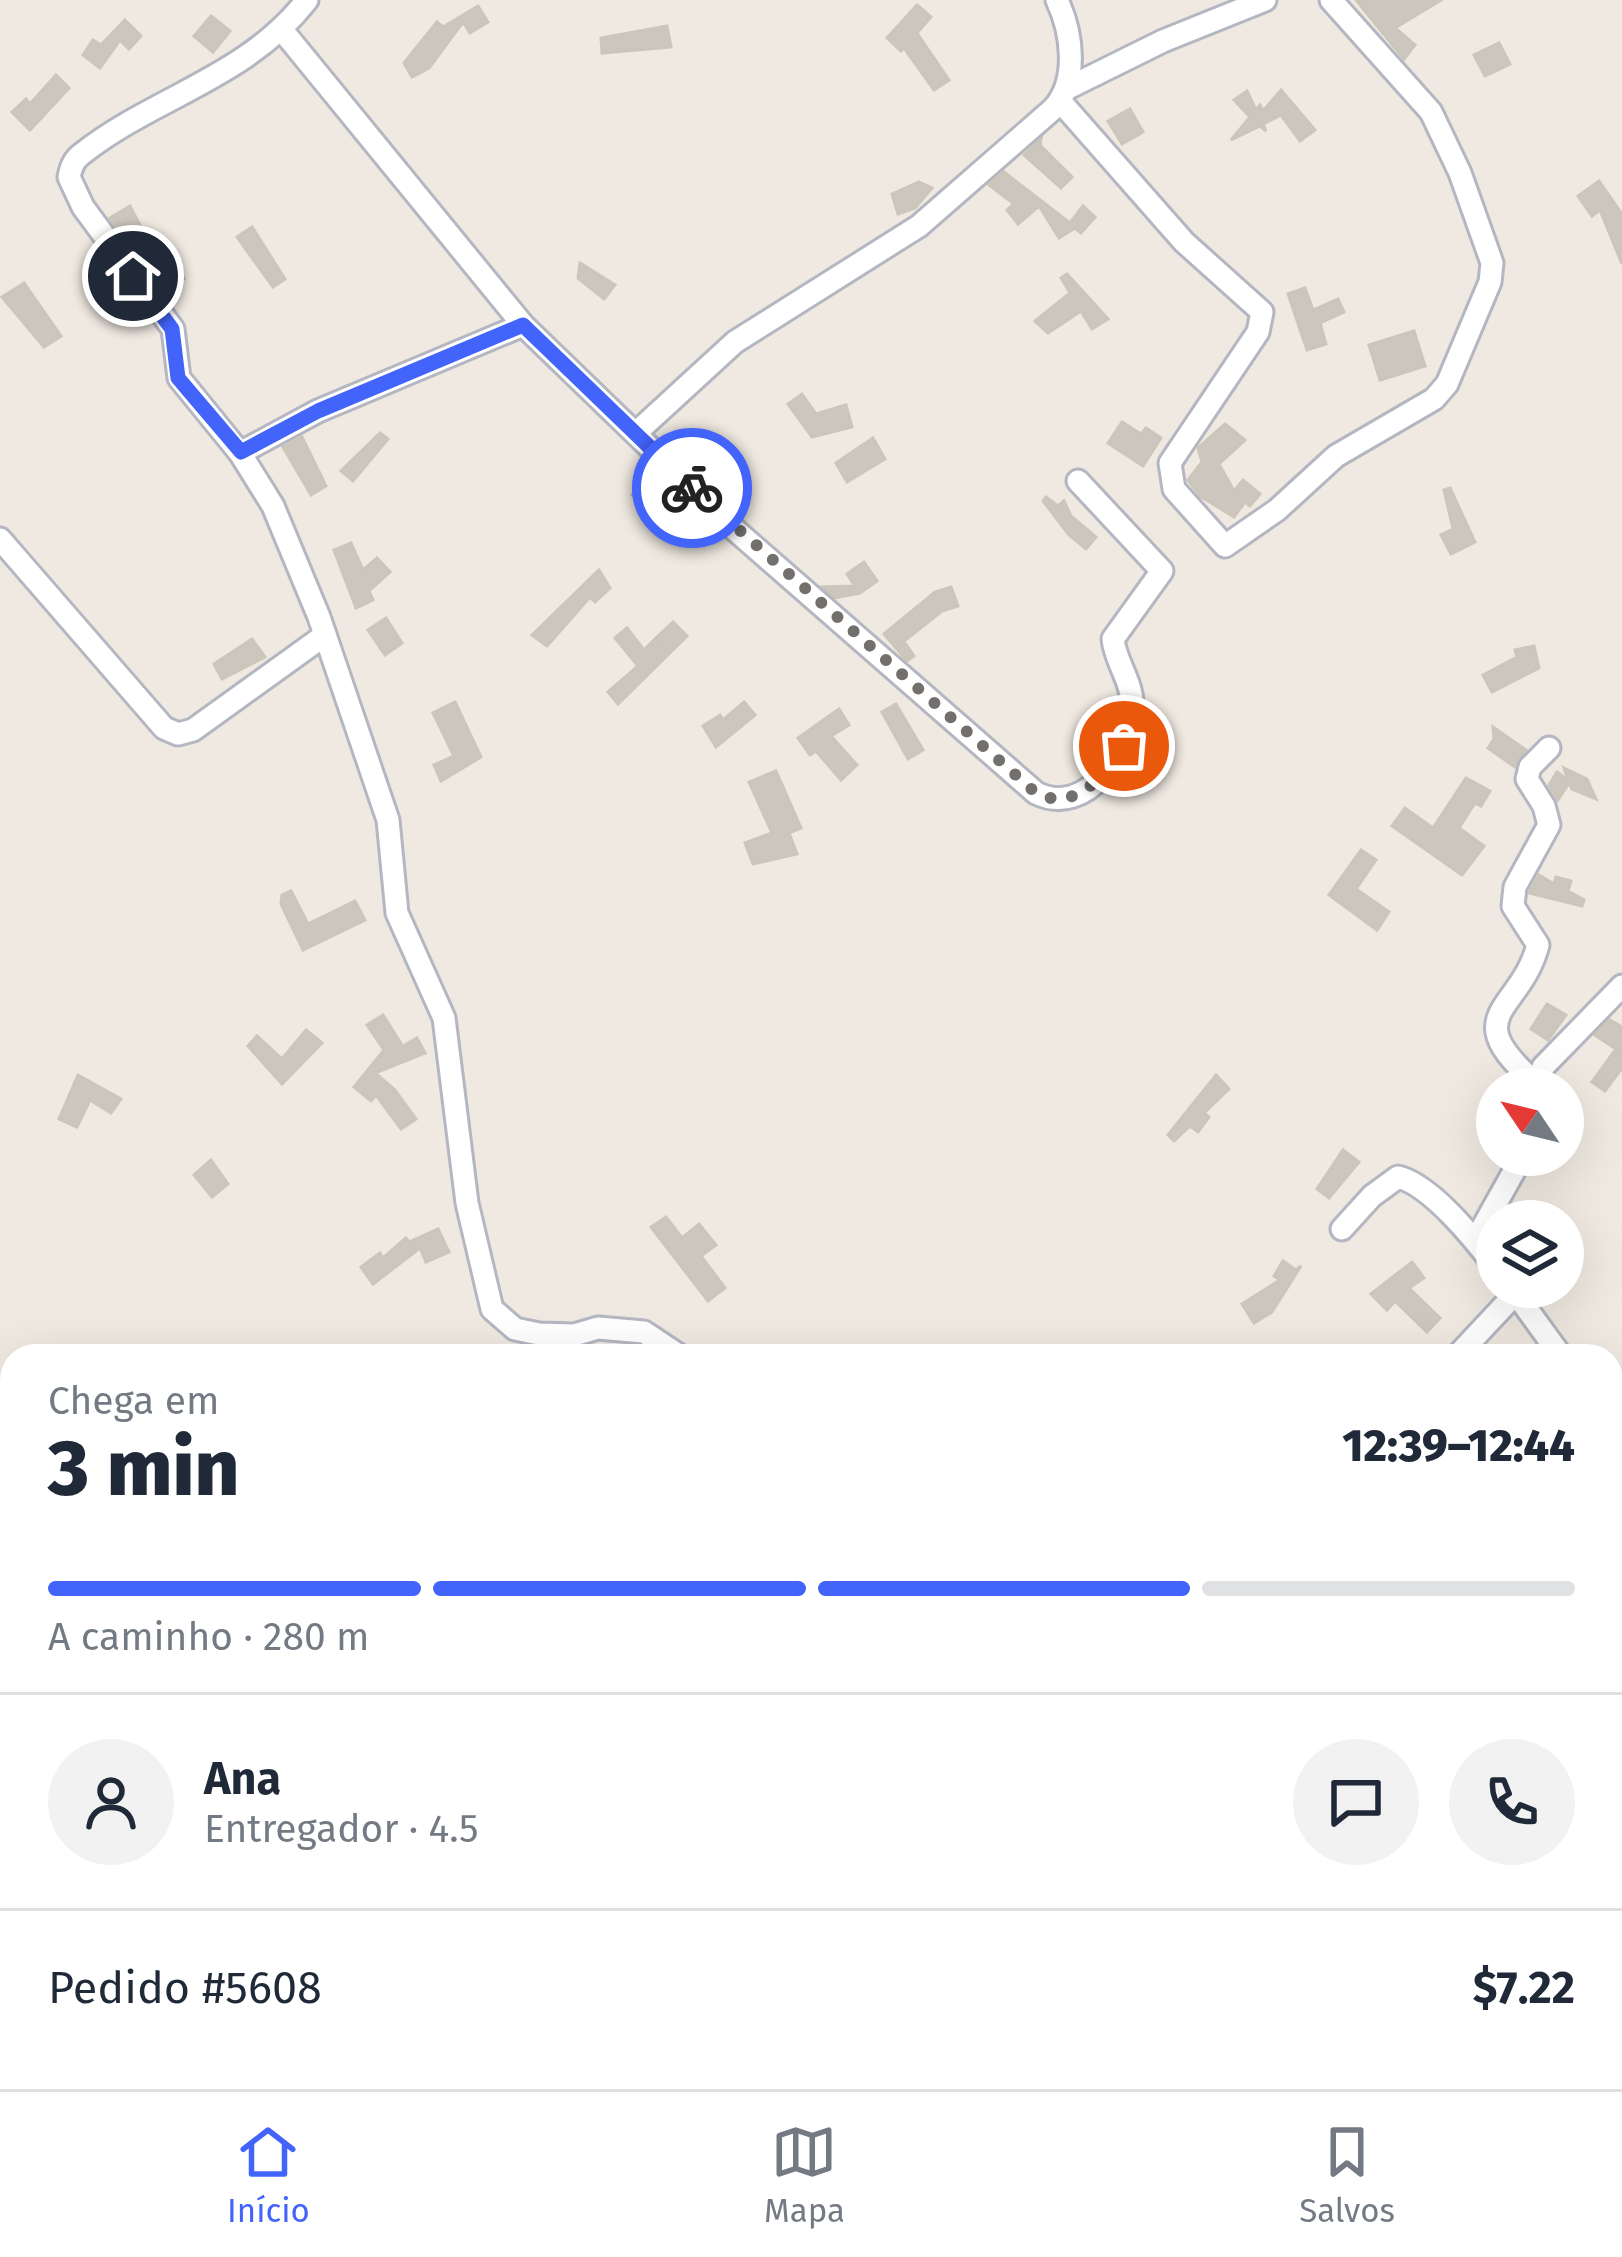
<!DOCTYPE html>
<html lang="pt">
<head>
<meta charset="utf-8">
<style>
	body { margin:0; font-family:"Fira Sans",sans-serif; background:#f2f2f3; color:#1f2937; height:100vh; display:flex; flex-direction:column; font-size:45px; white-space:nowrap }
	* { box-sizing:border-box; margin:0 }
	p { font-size:39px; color:#747a83 }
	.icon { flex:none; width:66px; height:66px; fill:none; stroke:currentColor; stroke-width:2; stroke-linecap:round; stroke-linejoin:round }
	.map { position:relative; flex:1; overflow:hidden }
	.panel { position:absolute; left:0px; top:1344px; width:1623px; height:747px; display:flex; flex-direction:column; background:#fff; border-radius:36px 36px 0 0; box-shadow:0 12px 48px #0002 }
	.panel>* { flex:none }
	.needle { width:78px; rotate:305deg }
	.controls { position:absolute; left:1476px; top:1068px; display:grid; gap:24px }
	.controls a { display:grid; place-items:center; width:108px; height:108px; border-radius:50%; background:#fff; box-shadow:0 12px 48px #0002; font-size:60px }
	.pin { position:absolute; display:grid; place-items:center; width:102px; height:102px; color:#fff; margin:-51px; border:6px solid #fff; border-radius:50%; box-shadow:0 3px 12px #0007 }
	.courier { position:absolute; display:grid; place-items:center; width:120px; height:120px; margin:-60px; border:9px solid #4264fb; border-radius:50%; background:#fff; color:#222; box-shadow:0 3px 15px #0007 }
	.headline em { font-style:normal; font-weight:800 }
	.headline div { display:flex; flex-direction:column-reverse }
	.headline { display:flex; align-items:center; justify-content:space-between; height:204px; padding:0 48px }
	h1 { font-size:78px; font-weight:800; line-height:90px }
	.bar { display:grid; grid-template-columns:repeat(4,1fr); gap:18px 12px; align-content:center; height:144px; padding:0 48px }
	.bar i { height:15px; border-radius:9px; background:#e0e1e3 }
	.bar .selected { background:#4264fb }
	.bar p { grid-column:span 4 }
	.line { display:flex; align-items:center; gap:30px; padding:0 48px; border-top:3px solid #e0e1e3 }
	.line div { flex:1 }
	.round { display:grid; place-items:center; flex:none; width:126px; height:126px; border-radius:63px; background:#f2f2f3 }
	.dock { display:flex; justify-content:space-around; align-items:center; height:168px; border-top:3px solid #e0e1e3; background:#fff; font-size:33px; color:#747a83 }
	.dock a { display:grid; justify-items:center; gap:6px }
	.dock .selected { color:#4264fb }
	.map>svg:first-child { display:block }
</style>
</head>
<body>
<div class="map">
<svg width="1622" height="2089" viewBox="0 0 1622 2089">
	<rect width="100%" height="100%" fill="#efe9e1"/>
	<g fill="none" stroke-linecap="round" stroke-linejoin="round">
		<path stroke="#75cff0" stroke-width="6" d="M 1182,2089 L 1183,2079"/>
	</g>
	<g fill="#cbc7bf" stroke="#cbc5ba" stroke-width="3">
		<path d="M 1356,0 L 1441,0 L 1395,28 L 1415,45 L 1404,59 Z"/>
		<path d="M 917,5 L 931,17 L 917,33 L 949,80 L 934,90 L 904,48 L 901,51 L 887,38 Z"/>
		<path d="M 478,6 L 488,22 L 470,33 L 463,22 L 429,68 L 412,77 L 404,63 L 437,22 L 443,27 Z"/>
		<path d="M 211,16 L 230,31 L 213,52 L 194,36 Z"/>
		<path d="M 125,20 L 141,36 L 129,49 L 120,40 L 100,68 L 83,55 L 93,40 L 101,45 Z"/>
		<path d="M 667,26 L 671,47 L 602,53 L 601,38 Z"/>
		<path d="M 1499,43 L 1510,64 L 1485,76 L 1474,55 Z"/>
		<path d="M 56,75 L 69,88 L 30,130 L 12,112 L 26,99 L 30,104 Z"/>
		<path d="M 1281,90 L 1315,130 L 1300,141 L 1281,115 L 1263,124 L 1266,131 L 1260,126 L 1231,140 L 1250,117 L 1234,100 L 1247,91 L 1256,110 L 1260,105 L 1263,111 Z"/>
		<path d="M 1130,109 L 1143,132 L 1122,144 L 1108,121 Z"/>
		<path d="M 1041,139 L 1040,145 L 1072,177 L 1061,188 L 1024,155 Z"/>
		<path d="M 1004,172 L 1070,223 L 1083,206 L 1095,217 L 1081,233 L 1075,228 L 1059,238 L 1039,206 L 1018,224 L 1007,210 L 1014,204 L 989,185 Z"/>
		<path d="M 1599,181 L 1622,214 L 1622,264 L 1600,210 L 1592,216 L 1578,196 Z"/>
		<path d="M 919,182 L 932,188 L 915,208 L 898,214 L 892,194 Z"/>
		<path d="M 130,206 L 145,235 L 150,230 L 176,261 L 184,279 L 164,287 L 154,263 L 147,268 L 110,218 Z"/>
		<path d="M 252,227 L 285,279 L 273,287 L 237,237 Z"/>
		<path d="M 580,263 L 615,285 L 604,299 L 578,278 Z"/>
		<path d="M 1067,274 L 1108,319 L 1092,329 L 1081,311 L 1048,333 L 1035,321 L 1070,293 L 1061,278 Z"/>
		<path d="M 24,283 L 61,336 L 44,347 L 2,297 Z"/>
		<path d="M 1305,288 L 1313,310 L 1338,299 L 1344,312 L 1320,323 L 1326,344 L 1307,350 L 1288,294 Z"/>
		<path d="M 1414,331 L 1425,366 L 1380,380 L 1369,345 Z"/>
		<path d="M 802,394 L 816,414 L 846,405 L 852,427 L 812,437 L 788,404 Z"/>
		<path d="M 1122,422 L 1141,434 L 1146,428 L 1161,438 L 1143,466 L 1108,443 Z"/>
		<path d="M 1225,424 L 1245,440 L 1219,464 L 1234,491 L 1243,480 L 1260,494 L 1250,506 L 1245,502 L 1234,517 L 1200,496 L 1188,480 L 1202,462 L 1198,448 Z"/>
		<path d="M 380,433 L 388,439 L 353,481 L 341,471 Z"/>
		<path d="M 302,437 L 326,486 L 311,495 L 283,447 Z"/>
		<path d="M 873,438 L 885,459 L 847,482 L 836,463 Z"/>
		<path d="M 681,442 L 730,484 L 720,495 L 674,450 Z"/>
		<path d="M 642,478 L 692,518 L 677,534 L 658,518 L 662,512 L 632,495 Z"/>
		<path d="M 1450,488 L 1475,542 L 1451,554 L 1441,535 L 1453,529 L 1444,490 Z"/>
		<path d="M 1046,497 L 1058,506 L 1064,501 L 1071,516 L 1096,537 L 1086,549 L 1069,535 L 1043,501 Z"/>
		<path d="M 351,543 L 363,570 L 377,558 L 390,572 L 369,591 L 373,600 L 356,608 L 334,550 Z"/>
		<path d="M 864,562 L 877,581 L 860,593 L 835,598 L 823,587 L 855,586 L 847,574 Z"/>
		<path d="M 599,570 L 610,588 L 595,602 L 590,597 L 547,646 L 532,635 Z"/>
		<path d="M 951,587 L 958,606 L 942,611 L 899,645 L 904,642 L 914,656 L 907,661 L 884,634 L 935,592 Z"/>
		<path d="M 386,618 L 402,643 L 385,655 L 368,630 Z"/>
		<path d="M 673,622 L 687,636 L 618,704 L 608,692 L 638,666 L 615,638 L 627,628 L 644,650 L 657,637 L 663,644 L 659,635 Z"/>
		<path d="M 252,639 L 265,657 L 222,679 L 214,664 Z"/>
		<path d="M 1534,646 L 1539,668 L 1492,692 L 1483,675 L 1517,657 L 1515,650 Z"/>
		<path d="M 455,702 L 481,757 L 441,781 L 434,765 L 454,756 L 433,713 Z"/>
		<path d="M 744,702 L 755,715 L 716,747 L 703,726 L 720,715 L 723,720 Z"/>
		<path d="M 896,704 L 923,750 L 908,759 L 882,712 Z"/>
		<path d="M 839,709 L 849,725 L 831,736 L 857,765 L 841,780 L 816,751 L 810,755 L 798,738 Z"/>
		<path d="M 1493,727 L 1526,750 L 1515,767 L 1488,748 L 1494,739 Z"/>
		<path d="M 1564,768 L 1587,779 L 1596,799 L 1572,789 L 1569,783 L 1558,800 L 1549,785 L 1557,772 L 1568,780 Z"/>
		<path d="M 776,771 L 801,828 L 789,833 L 797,854 L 753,864 L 745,843 L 772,833 L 749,782 Z"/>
		<path d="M 1466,778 L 1490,791 L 1481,806 L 1475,803 L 1459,828 L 1484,846 L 1462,875 L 1392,826 L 1405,808 L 1433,828 Z"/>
		<path d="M 1361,850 L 1376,860 L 1356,889 L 1389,912 L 1377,930 L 1329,895 Z"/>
		<path d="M 1539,875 L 1554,884 L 1556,877 L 1571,881 L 1568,891 L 1584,900 L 1582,906 L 1529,893 Z"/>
		<path d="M 291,891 L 308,924 L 355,901 L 365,920 L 303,950 L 281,904 L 282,895 Z"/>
		<path d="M 1547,1004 L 1566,1015 L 1548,1040 L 1531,1029 Z"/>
		<path d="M 383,1015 L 405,1050 L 403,1046 L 417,1038 L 425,1053 L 375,1073 L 395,1090 L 416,1119 L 401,1129 L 376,1095 L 371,1101 L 354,1087 L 384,1050 L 367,1025 Z"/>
		<path d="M 1610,1020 L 1622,1027 L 1622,1068 L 1605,1091 L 1592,1082 L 1616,1049 L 1595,1035 Z"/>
		<path d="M 306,1030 L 322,1043 L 282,1084 L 248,1046 L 257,1036 L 282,1059 Z"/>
		<path d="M 78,1075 L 121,1099 L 111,1113 L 90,1100 L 77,1127 L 59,1119 Z"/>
		<path d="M 1216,1075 L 1229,1089 L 1204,1113 L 1209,1117 L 1198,1132 L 1190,1126 L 1174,1141 L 1168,1135 Z"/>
		<path d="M 1343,1150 L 1359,1162 L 1329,1198 L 1317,1189 Z"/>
		<path d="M 211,1160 L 228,1184 L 212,1197 L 194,1175 Z"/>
		<path d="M 666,1217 L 682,1238 L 699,1224 L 716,1245 L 701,1256 L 725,1288 L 708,1301 L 651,1227 Z"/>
		<path d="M 438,1229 L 449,1252 L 426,1262 L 420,1248 L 373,1284 L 361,1267 L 380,1253 L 383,1258 L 406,1238 L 409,1242 Z"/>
		<path d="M 1283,1261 L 1296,1270 L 1301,1266 L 1272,1312 L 1254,1323 L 1242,1304 L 1280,1280 L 1274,1276 Z"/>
		<path d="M 1412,1262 L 1424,1278 L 1409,1288 L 1440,1318 L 1427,1332 L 1395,1301 L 1387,1310 L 1371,1294 Z"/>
	</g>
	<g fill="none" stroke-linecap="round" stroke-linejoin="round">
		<defs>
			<g id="minor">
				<path d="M 307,0 C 246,78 156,96 83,153 C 74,159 71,167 69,177 L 83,207 L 173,329 L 179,378 L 240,453 L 273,506 L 319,617 L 388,820 L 397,913 L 444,1018 L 467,1203 L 492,1309 L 515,1329 L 539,1334 L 574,1335 L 598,1328 L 644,1332 L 680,1356"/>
				<path d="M 282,30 L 523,325 L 734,529 L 1036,793 C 1088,819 1132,748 1132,704 C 1132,681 1115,661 1113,639 L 1162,571 L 1078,481"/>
				<path d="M 1066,89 L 1163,41 L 1265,0"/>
				<path d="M 1060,101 L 1184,242 L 1262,312 L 1258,332 L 1170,463 L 1174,489 L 1225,546 L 1277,510 L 1336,456 L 1434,399 L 1447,384 L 1490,282 L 1492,263 L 1460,173 L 1431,112 L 1331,0"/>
				<path d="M 637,432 L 735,342 L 919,226 L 1053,109 C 1079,81 1072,32 1057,0"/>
				<path d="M 240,453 L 318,411 L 523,325"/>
				<path d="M 0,539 L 164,728 L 178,734 L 193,730 L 325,635"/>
				<path d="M 1537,1084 C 1455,1013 1520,1013 1538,945 L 1513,906 L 1515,887 L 1549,825 L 1544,806 L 1527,779 L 1530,767 L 1549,748"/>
				<path d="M 1537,1089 L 1543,1067 L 1622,986"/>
				<path d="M 1342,1229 L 1372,1196 L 1398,1177 C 1431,1185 1476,1241 1497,1269"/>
				<path d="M 1475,1241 L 1523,1155"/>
				<path d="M 1511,1287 L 1561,1356"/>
				<path d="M 1457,1356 L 1516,1293"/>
				<path d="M 1611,1419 L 1622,1430"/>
				<path d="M 1447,2079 L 1447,2089"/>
			</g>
		</defs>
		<use href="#minor" stroke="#b4b7c1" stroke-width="27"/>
		<use href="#minor" stroke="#fff" stroke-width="21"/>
	</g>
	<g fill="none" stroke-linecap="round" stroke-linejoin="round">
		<path stroke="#726f6d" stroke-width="12" stroke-dasharray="0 21.6" d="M 692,488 L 1036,793 C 1075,813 1104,776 1124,746"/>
		<path stroke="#4264fb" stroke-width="15" d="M 133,276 L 172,329 L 178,378 L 241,452 L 318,411 L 523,325 L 692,488"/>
	</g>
</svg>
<div class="controls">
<a><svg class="needle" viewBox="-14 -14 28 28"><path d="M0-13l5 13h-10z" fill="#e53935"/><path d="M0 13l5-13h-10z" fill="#747a83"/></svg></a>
<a><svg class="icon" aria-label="layers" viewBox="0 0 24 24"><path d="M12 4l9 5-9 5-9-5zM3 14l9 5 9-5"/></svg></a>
</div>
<div class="pin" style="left:1124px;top:746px;background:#ea580c"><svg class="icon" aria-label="bag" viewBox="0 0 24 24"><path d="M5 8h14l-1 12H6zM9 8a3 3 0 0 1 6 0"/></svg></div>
<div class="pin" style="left:133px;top:276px;background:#1f2937"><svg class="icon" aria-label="home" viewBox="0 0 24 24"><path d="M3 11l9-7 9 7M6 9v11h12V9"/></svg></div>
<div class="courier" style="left:692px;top:488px"><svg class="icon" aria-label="bike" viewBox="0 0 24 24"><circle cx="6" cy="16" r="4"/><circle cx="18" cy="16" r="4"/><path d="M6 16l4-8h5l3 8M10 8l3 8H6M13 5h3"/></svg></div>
<section class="panel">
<div class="headline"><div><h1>3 min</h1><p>Chega em</p></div><em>12:39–12:44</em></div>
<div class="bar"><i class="selected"></i><i class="selected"></i><i class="selected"></i><i></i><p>A caminho · 280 m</p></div>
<div class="line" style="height:216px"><a class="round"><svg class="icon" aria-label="person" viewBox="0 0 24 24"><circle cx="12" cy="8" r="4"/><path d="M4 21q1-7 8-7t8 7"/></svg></a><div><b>Ana</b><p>Entregador · 4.5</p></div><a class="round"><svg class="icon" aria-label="chat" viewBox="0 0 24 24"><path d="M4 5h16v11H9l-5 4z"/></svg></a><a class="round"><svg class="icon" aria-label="phone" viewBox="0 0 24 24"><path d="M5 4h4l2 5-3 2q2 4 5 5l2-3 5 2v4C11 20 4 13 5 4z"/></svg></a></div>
<div class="line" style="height:156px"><div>Pedido #5608</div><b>$7.22</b></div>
</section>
</div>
<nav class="dock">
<a class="selected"><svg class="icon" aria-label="home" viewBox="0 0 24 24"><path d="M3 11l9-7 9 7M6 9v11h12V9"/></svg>Início</a>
<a><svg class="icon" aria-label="map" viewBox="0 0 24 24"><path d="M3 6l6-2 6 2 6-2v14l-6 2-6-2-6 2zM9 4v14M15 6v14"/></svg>Mapa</a>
<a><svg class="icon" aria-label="saved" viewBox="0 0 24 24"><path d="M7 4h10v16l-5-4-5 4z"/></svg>Salvos</a>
</nav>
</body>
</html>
